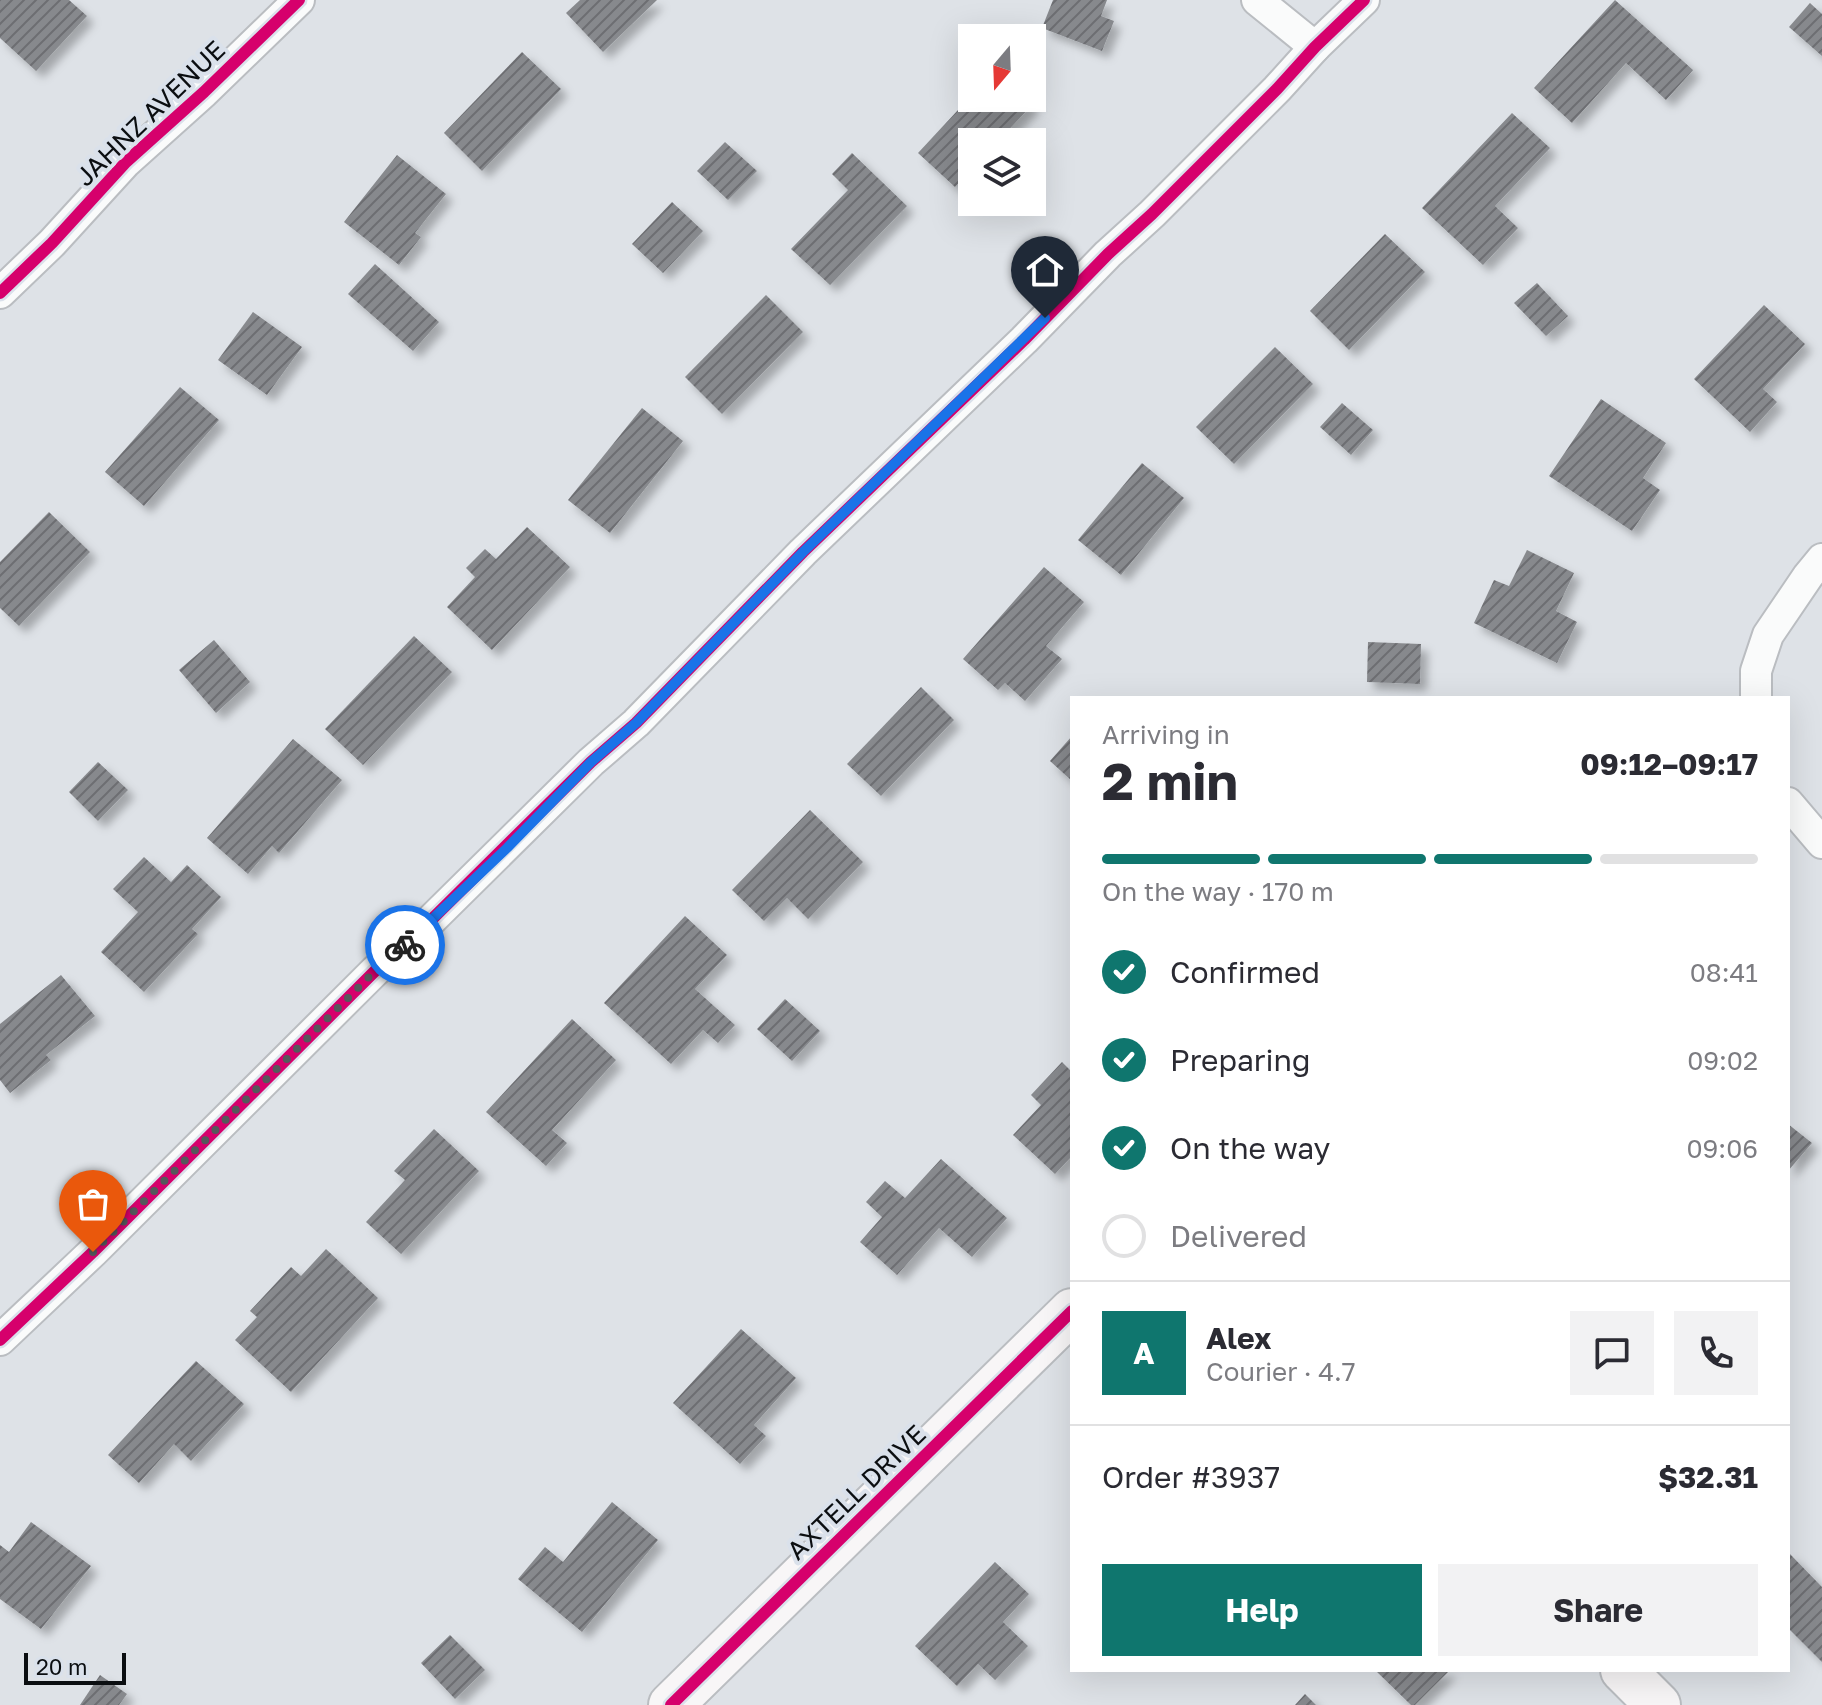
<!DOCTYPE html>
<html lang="en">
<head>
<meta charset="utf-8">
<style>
	body { margin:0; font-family:"Golos Text",sans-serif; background:#f2f2f3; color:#2b2b33; height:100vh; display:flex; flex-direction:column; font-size:30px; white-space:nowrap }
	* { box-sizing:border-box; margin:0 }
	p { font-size:26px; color:#7c7c81 }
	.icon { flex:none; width:44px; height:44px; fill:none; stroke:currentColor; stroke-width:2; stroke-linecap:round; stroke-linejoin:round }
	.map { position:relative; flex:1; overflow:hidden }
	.sheet { position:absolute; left:1070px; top:696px; width:720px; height:976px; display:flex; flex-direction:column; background:#fff; border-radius:0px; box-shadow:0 8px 32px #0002 }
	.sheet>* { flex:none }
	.needle { width:52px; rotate:199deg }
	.fabs { position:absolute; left:958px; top:24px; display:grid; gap:16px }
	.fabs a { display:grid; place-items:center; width:88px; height:88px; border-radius:0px; background:#fff; box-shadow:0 8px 32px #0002; font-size:40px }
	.scale { position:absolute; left:24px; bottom:20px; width:102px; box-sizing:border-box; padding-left:8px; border:4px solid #0b0e11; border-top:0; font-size:22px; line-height:28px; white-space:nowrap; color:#0b0e11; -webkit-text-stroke:6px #dae1eb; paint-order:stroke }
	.pin { position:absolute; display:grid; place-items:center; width:68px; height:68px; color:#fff; margin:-82px -34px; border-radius:50% 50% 50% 0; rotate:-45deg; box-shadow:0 0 8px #0007 }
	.pin .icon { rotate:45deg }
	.courier { position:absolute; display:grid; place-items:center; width:80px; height:80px; margin:-40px; border:6px solid #1a73e8; border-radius:50%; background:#fff; color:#222; box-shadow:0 2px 10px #0007 }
	.head em { font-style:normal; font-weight:700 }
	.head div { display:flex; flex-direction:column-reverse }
	.head { display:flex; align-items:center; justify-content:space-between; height:136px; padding:0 32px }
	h1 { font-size:52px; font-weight:700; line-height:60px }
	.bar { display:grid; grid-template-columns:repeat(4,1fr); gap:12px 8px; align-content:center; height:96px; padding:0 32px }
	.bar i { height:10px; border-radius:6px; background:#e1e1e2 }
	.bar .selected { background:#0f766e }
	.bar p { grid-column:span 4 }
	.line { display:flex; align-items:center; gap:20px; padding:0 32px; border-top:2px solid #e1e1e2 }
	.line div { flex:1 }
	.round { display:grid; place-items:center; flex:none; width:84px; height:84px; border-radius:0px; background:#f2f2f3 }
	ol { padding:0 32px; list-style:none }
	li { display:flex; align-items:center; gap:24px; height:88px }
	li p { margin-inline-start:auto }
	li .icon { padding:8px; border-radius:50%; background:#0f766e; color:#fff; stroke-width:4 }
	li:last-child { color:#7c7c81 }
	li i { width:44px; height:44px; border:4px solid #e1e1e2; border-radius:50% }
	.cta { display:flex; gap:16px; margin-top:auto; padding:16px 32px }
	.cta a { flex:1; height:92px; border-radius:0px; background:#0f766e; color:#fff; font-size:32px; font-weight:700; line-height:92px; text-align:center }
	.cta a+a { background:#f2f2f3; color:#2b2b33 }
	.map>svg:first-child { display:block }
</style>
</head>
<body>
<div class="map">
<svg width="1822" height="1705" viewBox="0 0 1822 1705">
	<defs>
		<pattern id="building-hatch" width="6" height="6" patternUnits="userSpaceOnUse" patternTransform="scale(2)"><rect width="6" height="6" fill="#87898d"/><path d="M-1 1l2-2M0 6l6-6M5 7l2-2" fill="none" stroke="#6d6e72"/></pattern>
		<filter id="shadow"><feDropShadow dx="7" dy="7" stdDeviation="4" flood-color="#0004"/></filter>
	</defs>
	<rect width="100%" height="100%" fill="#dee2e7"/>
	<g fill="url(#building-hatch)" filter="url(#shadow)">
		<path d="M 0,0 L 69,0 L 87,16 L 36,71 L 0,38 Z"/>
		<path d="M 580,0 L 657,0 L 603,52 L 566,13 Z"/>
		<path d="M 1053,0 L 1107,0 L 1101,16 L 1114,21 L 1102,51 L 1042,28 Z"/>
		<path d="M 1615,0 L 1693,70 L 1666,100 L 1626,63 L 1572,123 L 1534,88 Z"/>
		<path d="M 1810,3 L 1822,14 L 1822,56 L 1789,27 Z"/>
		<path d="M 522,52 L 561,89 L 482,171 L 444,133 Z"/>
		<path d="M 972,95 L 972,98 L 1026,98 L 1033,104 L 997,142 L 972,142 L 972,169 L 955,187 L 918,153 Z"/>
		<path d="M 1512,113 L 1550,148 L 1495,206 L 1518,228 L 1483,265 L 1422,208 Z"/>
		<path d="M 725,142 L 757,171 L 728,200 L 697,171 Z"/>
		<path d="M 852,153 L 907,206 L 830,285 L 791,249 L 848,190 L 832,174 Z"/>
		<path d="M 397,155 L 446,194 L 415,233 L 421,237 L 399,265 L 344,222 Z"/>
		<path d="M 672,202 L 703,231 L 663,273 L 632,244 Z"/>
		<path d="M 1385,234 L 1425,272 L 1349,350 L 1310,311 Z"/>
		<path d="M 375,264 L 439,322 L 413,351 L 348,294 Z"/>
		<path d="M 1537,283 L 1568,316 L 1546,336 L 1514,303 Z"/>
		<path d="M 766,295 L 803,332 L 722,414 L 685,377 Z"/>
		<path d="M 1764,305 L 1805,344 L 1763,389 L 1777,402 L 1750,432 L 1694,379 Z"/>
		<path d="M 253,312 L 302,347 L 267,395 L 218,360 Z"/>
		<path d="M 1275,347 L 1313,384 L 1234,464 L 1196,427 Z"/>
		<path d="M 180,387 L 219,420 L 144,506 L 105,472 Z"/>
		<path d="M 1601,399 L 1666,443 L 1643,478 L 1660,490 L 1632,531 L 1549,476 Z"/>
		<path d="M 1342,403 L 1373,430 L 1351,455 L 1320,427 Z"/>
		<path d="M 642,408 L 683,441 L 610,533 L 568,500 Z"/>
		<path d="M 1142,463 L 1184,498 L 1121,575 L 1078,540 Z"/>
		<path d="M 49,512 L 90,552 L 19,626 L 0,608 L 0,562 Z"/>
		<path d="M 527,527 L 570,567 L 492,650 L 447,607 L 475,577 L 466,568 L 485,549 L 496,559 Z"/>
		<path d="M 1527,550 L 1574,573 L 1556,611 L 1577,622 L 1557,663 L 1474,623 L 1494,580 L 1509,586 Z"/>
		<path d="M 1044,567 L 1084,602 L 1046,646 L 1062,659 L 1025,701 L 1005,683 L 998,690 L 963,659 Z"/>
		<path d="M 414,636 L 452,672 L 363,765 L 325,729 Z"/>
		<path d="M 214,640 L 250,682 L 216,713 L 179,670 Z"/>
		<path d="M 1368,642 L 1421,644 L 1420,684 L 1367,682 Z"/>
		<path d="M 921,687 L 954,720 L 881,796 L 847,764 Z"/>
		<path d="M 1072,736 L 1072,781 L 1050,761 Z"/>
		<path d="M 293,739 L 342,780 L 279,853 L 272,846 L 248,874 L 207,838 Z"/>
		<path d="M 98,762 L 128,790 L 98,821 L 69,792 Z"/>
		<path d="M 810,810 L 863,862 L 808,919 L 787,898 L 764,921 L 732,890 Z"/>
		<path d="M 144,857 L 171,882 L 187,865 L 221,897 L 192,929 L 198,934 L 144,992 L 101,952 L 138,912 L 113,889 Z"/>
		<path d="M 685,916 L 727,955 L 695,989 L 735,1025 L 718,1043 L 703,1030 L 671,1064 L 604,1003 Z"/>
		<path d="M 61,975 L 95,1016 L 46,1055 L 51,1060 L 10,1093 L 0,1080 L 0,1024 Z"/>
		<path d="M 785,999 L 820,1031 L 792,1061 L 757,1029 Z"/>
		<path d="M 572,1019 L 616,1060 L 552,1130 L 567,1143 L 546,1166 L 486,1112 Z"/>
		<path d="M 1062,1062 L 1072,1072 L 1072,1156 L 1055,1174 L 1013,1135 L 1041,1105 L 1031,1095 Z"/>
		<path d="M 1788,1124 L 1812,1143 L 1788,1171 Z"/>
		<path d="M 434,1129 L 479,1171 L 401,1254 L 366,1222 L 405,1180 L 394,1171 Z"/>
		<path d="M 941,1159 L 1007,1218 L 972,1257 L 939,1228 L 897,1275 L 860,1242 L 882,1217 L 866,1202 L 885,1181 L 905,1198 Z"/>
		<path d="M 326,1249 L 378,1298 L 291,1392 L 235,1340 L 257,1317 L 250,1311 L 291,1267 L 301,1276 Z"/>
		<path d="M 741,1329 L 796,1378 L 754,1425 L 766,1436 L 740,1464 L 673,1403 Z"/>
		<path d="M 196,1361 L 244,1404 L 191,1461 L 174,1444 L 139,1483 L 108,1455 Z"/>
		<path d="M 612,1502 L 658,1540 L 582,1632 L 518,1579 L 545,1547 L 563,1562 Z"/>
		<path d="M 31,1522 L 91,1566 L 41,1629 L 0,1599 L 0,1545 L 9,1552 Z"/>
		<path d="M 1788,1552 L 1822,1587 L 1822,1662 L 1788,1628 Z"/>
		<path d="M 995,1562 L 1029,1594 L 1003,1622 L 1028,1646 L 995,1680 L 978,1664 L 957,1686 L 915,1646 Z"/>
		<path d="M 450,1635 L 485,1670 L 455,1699 L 421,1663 Z"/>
		<path d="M 1375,1670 L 1450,1670 L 1415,1705 L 1411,1705 Z"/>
		<path d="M 100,1675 L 127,1694 L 119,1705 L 80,1705 Z"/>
		<path d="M 1305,1694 L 1316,1705 L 1295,1705 Z"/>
	</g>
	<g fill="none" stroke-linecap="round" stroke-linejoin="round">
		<defs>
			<g id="street">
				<path d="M 1257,0 L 1315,47"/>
				<path d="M 0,293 L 52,243 L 126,162 L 204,92 L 299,0"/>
				<path d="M 1756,698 L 1756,671 L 1768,635 L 1808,576 L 1822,559"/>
				<path d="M 1788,803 L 1822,843"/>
				<path d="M 0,1340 L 93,1252 L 375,971 L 420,931 L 591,762 L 636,723 L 803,552 L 1024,340 L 1108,254 L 1152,214 L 1277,89 L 1315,47 L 1364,0"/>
			</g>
			<g id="secondary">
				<path d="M 1623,1670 L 1658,1705"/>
				<path d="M 671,1705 L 1072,1311"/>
			</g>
		</defs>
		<use href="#street" stroke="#babdc1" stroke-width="34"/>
		<use href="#secondary" stroke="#babdc1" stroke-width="48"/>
		<use href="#street" stroke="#fafbfb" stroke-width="30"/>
		<use href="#secondary" stroke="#f8f6f7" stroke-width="44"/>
		<defs>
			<g id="cycleway">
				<path d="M 0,293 L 52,243 L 126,162 L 204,92 L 299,0"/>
				<path d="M 0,1340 L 93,1252 L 375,971 L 420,931 L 591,762 L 636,723 L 803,552 L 1024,340 L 1108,254 L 1152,214 L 1277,89 L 1315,47 L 1364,0"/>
				<path d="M 671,1705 L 1072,1311"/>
			</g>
		</defs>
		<use href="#cycleway" stroke="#dae1eb" stroke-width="17"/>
		<use href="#cycleway" stroke="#d6006c" stroke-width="12"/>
	</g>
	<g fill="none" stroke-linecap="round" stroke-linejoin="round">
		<path stroke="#55585c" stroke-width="8" stroke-dasharray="0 14.4" d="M 93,1252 L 375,971 L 405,945"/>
		<path stroke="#1a73e8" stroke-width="10" d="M 405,945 L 507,848 L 591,762 L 636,723 L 803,552 L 1045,318"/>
	</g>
	<g text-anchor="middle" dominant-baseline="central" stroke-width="8" stroke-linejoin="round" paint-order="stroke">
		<g font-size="26" fill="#0b0e11" stroke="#dae1eb">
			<text transform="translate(150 113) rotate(-44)">JAHNZ AVENUE</text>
			<text transform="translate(856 1492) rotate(-44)">AXTELL DRIVE</text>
		</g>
	</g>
</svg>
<div class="fabs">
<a><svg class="needle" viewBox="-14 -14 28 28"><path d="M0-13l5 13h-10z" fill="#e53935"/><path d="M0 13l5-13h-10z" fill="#7c7c81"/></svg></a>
<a><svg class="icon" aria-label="layers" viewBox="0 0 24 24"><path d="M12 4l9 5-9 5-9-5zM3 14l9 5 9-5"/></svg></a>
</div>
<div class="scale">20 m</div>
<div class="pin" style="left:93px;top:1252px;background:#ea580c"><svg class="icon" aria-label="bag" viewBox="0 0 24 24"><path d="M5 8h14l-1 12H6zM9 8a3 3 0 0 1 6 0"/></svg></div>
<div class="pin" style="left:1045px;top:318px;background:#1f2937"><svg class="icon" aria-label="home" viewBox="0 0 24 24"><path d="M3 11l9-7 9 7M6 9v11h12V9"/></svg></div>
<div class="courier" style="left:405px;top:945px"><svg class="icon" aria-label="bike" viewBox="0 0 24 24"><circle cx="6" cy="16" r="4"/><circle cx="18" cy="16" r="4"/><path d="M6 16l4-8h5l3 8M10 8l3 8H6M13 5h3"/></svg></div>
<section class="sheet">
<div class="head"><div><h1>2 min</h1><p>Arriving in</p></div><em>09:12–09:17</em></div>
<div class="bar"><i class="selected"></i><i class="selected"></i><i class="selected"></i><i></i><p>On the way · 170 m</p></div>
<ol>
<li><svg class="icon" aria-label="check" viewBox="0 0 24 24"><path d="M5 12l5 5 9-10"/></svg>Confirmed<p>08:41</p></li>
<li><svg class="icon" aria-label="check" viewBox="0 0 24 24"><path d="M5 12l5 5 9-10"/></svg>Preparing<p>09:02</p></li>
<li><svg class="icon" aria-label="check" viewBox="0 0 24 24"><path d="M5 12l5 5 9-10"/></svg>On the way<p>09:06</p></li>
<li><i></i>Delivered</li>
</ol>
<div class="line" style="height:144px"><b class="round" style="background:#0f766e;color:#fff">A</b><div><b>Alex</b><p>Courier · 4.7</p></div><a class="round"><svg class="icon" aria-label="chat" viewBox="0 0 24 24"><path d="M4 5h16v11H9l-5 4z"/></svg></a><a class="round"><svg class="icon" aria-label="phone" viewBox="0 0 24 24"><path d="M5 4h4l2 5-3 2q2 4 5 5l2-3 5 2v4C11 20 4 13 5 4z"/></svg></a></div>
<div class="line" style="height:104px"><div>Order #3937</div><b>$32.31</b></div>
<div class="cta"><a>Help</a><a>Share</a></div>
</section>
</div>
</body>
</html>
